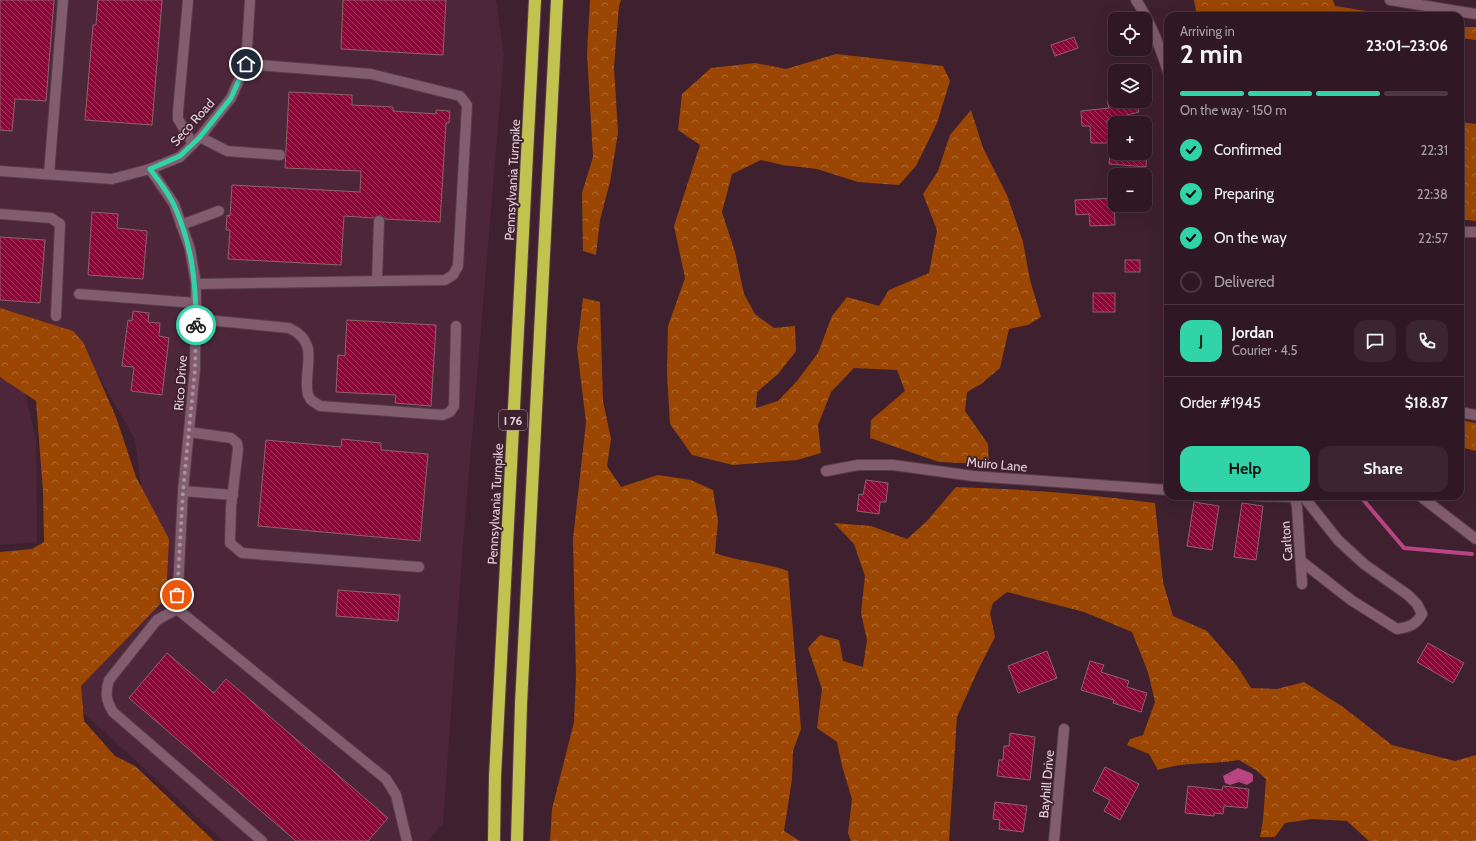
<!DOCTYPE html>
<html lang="en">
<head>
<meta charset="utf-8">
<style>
	body { margin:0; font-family:Cabin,sans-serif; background:#3b2530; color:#f1f3f6; height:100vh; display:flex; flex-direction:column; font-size:15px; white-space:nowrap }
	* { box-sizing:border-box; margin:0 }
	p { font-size:13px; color:#a7a0a6 }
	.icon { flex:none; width:22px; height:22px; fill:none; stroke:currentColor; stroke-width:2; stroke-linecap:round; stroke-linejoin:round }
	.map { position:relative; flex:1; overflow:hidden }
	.side { position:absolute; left:1164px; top:12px; width:300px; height:488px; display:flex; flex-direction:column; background:#2f1823; border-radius:12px; box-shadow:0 4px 16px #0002,0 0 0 1px #4a3741 }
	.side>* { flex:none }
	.controls { position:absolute; left:1108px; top:12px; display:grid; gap:8px }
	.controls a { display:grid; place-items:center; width:44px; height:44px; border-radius:8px; background:#2f1823; box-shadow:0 4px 16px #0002,0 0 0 1px #4a3741; font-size:20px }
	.pin { position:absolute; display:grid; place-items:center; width:34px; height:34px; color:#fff; margin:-17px; border:2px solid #fff; border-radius:50%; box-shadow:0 1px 4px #0007 }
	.courier { position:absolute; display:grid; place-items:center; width:40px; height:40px; margin:-20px; border:3px solid #31d4a9; border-radius:50%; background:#fff; color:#222; box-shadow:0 1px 5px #0007 }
	.summary em { font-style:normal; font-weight:700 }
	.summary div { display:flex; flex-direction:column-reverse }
	.summary { display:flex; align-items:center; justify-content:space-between; height:68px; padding:0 16px }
	h1 { font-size:26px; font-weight:700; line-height:30px }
	.bar { display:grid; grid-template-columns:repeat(4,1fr); gap:6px 4px; align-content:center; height:48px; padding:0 16px }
	.bar i { height:5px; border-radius:3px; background:#4a3741 }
	.bar .selected { background:#31d4a9 }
	.bar p { grid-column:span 4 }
	.line { display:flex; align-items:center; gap:10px; padding:0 16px; border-top:1px solid #4a3741 }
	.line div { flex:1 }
	.round { display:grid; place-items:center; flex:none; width:42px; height:42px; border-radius:12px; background:#3b2530 }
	ol { padding:0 16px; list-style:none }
	li { display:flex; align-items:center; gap:12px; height:44px }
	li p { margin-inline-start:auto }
	li .icon { padding:4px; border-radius:50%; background:#31d4a9; color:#111; stroke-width:4 }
	li:last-child { color:#a7a0a6 }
	li i { width:22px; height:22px; border:2px solid #4a3741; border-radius:50% }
	.button { display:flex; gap:8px; margin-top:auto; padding:8px 16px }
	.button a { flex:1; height:46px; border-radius:12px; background:#31d4a9; color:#111; font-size:16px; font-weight:700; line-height:46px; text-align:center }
	.button a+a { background:#3b2530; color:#f1f3f6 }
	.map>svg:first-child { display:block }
</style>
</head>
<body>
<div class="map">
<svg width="1476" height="841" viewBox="0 0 1476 841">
	<defs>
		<pattern id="forest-crowns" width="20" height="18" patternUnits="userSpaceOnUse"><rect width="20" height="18" fill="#9b4703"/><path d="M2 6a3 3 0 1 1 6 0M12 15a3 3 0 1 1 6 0" fill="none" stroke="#ad6933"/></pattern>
		<pattern id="water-ripples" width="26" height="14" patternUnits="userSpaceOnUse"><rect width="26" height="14" fill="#b84483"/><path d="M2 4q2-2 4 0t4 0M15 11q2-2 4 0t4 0" fill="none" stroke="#8a4269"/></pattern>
		<pattern id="building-back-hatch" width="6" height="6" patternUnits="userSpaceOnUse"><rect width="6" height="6" fill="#8e0537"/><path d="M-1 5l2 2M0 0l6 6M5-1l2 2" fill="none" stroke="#a3345d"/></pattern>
	</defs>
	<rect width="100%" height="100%" fill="#3f202f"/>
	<g fill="#4d2639">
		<path d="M 0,0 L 496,0 L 504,55 L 463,544 L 443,824 L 427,841 L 223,841 L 62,693 L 153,579 L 135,440 L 86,353 L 0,349 Z"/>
		<path d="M 0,363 L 25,392 L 36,439 L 37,542 L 0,545 Z"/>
	</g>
	<g fill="url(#forest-crowns)">
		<path d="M 590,0 L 621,0 L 619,6 L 614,67 L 618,133 L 610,182 L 600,220 L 596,255 L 583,251 L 582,193 L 593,157 L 587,53 Z"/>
		<path d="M 1194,0 L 1333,0 L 1335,6 L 1397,16 L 1197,16 Z"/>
		<path d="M 1460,27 L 1476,27 L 1476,40 L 1460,38 Z"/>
		<path d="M 836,54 L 943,66 L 950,81 L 937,123 L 916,166 L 899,185 L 858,182 L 817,169 L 783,165 L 761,160 L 732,174 L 722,212 L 735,252 L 744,294 L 755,314 L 774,328 L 795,326 L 796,351 L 778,374 L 757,392 L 756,408 L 778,401 L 797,381 L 818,353 L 832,316 L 847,297 L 879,306 L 889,290 L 929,273 L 937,230 L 923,194 L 938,171 L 950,135 L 971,110 L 983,148 L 1007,195 L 1023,242 L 1030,280 L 1041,317 L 1028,325 L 1009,329 L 1000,368 L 981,384 L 967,392 L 965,411 L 988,444 L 989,464 L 939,462 L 870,438 L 871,420 L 905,391 L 897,370 L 854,368 L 831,392 L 818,425 L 821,453 L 797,460 L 733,465 L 692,455 L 670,424 L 667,374 L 668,326 L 685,278 L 674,226 L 700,145 L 678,130 L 682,94 L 711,68 L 755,63 L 786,69 Z"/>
		<path d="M 1460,112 L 1461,122 L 1476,124 L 1476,221 L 1460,219 Z"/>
		<path d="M 583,298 L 600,302 L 603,401 L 611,439 L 607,466 L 621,487 L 658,475 L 691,480 L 713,490 L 718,521 L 715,553 C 739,562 765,562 788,571 L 801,729 L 793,751 L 792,779 L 784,831 L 800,841 L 550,841 L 552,809 L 574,722 L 576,676 L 573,539 L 586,422 L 577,348 Z"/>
		<path d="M 0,308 L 73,331 L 83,342 L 116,417 L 136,477 L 169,539 L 166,598 L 81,686 L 84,721 L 115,756 L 135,766 L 214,841 L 0,841 L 0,552 L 32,549 L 44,542 L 43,491 L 36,401 L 0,377 Z"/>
		<path d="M 1460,420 L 1476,423 L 1476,451 L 1460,447 Z"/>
		<path d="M 956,487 C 1023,489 1089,494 1155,503 L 1163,582 L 1173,616 L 1207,631 L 1237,666 L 1251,688 L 1277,689 L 1304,682 L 1343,707 L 1392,745 L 1455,761 L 1476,755 L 1476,841 L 1369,841 L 1347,821 L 1312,819 L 1285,823 L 1275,837 L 1260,837 L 1263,820 L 1266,779 L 1256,770 L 1239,760 C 1212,765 1185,761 1158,770 L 1149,754 L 1127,745 L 1130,739 L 1143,735 L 1155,702 L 1148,672 L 1132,632 L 1084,612 L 1007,592 L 993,603 L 990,613 L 995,637 L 978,670 L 957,717 L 949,841 L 851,841 L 848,833 L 852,799 L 842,766 L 837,742 L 817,728 L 822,689 L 808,648 L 820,635 L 839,640 L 843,661 L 863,667 L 867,640 L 861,613 L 865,576 L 854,544 L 834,523 L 871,526 L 907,539 L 927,521 Z"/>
	</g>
	<path fill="url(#water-ripples)" d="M 1238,768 L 1251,773 L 1253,775 L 1253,781 L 1247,785 L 1239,782 L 1230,785 L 1225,783 L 1223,776 Z"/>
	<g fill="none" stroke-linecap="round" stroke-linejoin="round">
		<path stroke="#b84483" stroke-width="4" d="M 1360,496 L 1404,548 L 1472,554"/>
	</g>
	<g fill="url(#building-back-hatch)" stroke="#8b6368">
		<path d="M 0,0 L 54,0 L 46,101 L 15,99 L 12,131 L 0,130 Z"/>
		<path d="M 98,0 L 162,0 L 152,125 L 85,120 L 93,25 L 96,25 Z"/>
		<path d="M 343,0 L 446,0 L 443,55 L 341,49 Z"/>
		<path d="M 1074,37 L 1078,48 L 1055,56 L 1051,45 Z"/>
		<path d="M 289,92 L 352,95 L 352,105 L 393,107 L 393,111 L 436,114 L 436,110 L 450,111 L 449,123 L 446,123 L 440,222 L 385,219 L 380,215 L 373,218 L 344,216 L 341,265 L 228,259 L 230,230 L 226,230 L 227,215 L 230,216 L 232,185 L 360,192 L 361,171 L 285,168 Z"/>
		<path d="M 1107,101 L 1136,101 L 1139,112 L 1107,120 L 1108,143 L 1091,143 L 1090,126 L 1082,126 L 1081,111 L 1109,108 Z"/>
		<path d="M 1110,153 L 1147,153 L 1146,167 L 1109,164 Z"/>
		<path d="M 1114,198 L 1115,225 L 1090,226 L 1089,214 L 1076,215 L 1075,200 Z"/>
		<path d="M 92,212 L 118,214 L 117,228 L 147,231 L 143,279 L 88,275 Z"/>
		<path d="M 0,237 L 45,240 L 40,303 L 0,300 Z"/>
		<rect x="1125" y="260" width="15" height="12"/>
		<rect x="1093" y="293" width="22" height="19"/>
		<path d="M 133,311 L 149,313 L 148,322 L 160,323 L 159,336 L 169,338 L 162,395 L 131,391 L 134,367 L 122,366 L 128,320 L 132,321 Z"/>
		<path d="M 347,320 L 436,325 L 431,406 L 395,403 L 396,395 L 336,392 L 338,355 L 345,356 Z"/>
		<path d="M 342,439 L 381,443 L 381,450 L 428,454 L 420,541 L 258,526 L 266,440 L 341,447 Z"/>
		<path d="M 866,480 L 888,483 L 886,502 L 880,502 L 879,514 L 857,511 L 859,494 L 863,495 Z"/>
		<path d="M 1194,502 L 1219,506 L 1212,550 L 1187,546 Z"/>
		<path d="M 1242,503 L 1263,506 L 1256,560 L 1234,557 Z"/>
		<path d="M 338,590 L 400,595 L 398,621 L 336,616 Z"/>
		<path d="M 1428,643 L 1464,663 L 1453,683 L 1417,662 Z"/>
		<path d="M 1047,651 L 1057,678 L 1018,693 L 1008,666 Z"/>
		<path d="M 167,653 L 214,693 L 226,679 L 388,818 L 368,841 L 296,841 L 129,698 Z"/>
		<path d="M 1090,661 L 1104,665 L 1101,672 L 1129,681 L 1127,687 L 1147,693 L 1141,712 L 1113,703 L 1114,700 L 1081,690 Z"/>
		<path d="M 1010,733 L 1035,737 L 1030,780 L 997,776 L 999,760 L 1003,760 L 1004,746 L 1009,746 Z"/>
		<path d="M 1105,767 L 1139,784 L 1120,820 L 1104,811 L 1110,800 L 1093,791 Z"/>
		<path d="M 1188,786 L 1222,790 L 1223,786 L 1249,789 L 1247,808 L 1224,806 L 1223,814 L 1214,813 L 1214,816 L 1185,813 Z"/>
		<path d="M 995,802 L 1027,806 L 1023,832 L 999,829 L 1000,820 L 993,819 Z"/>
	</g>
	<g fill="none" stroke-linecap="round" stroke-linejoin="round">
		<defs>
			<g id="minor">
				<path d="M 188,0 L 178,112 L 178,119 L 193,144"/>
				<path d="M 1136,0 C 1151,23 1160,46 1168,72"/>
				<path d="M 1390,0 L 1476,14"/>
				<path d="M 200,137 L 227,151 L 280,155"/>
				<path d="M 150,169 L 174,204 L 190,249 L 196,284 L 195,369 L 183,491 L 177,609"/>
				<path d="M 0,171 L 112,179 L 150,169 L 180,157 L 200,137 L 231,98 L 246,64 L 250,0"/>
				<path d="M 49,174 L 63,0"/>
				<path d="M 0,214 L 51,218 L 60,224 L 56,316"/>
				<path d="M 181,225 L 219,211"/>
				<path d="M 1460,232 L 1476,232"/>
				<path d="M 377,281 L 379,221"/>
				<path d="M 196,284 L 445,280 L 453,275 L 458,266 L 467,105 L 460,96 L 371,74 L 246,64"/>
				<path d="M 79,294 L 196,303"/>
				<path d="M 196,319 L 289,328 C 322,343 302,369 308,395 L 311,400 L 320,406 L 443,415 L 450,412 L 454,406 L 456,326"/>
				<path d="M 1460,412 L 1476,415"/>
				<path d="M 189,432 L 231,438 L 237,443 L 238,449 L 231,507 L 230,543 L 242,553 L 419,567"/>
				<path d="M 826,471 L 858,465 L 893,465 L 973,476 L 1168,490"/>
				<path d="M 183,491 L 233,495"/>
				<path d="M 1257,496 L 1295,497"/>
				<path d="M 1295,496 L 1297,507 L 1302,584"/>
				<path d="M 1420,496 L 1476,539"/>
				<path d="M 1301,561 L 1351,600 L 1397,629 C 1409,627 1416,625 1422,614 L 1417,604 L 1408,595 L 1364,564 L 1338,540 L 1303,496"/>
				<path d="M 177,609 L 386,779 L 396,795 L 407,841"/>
				<path d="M 177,609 L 157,620 L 109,680 C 105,692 106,701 113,712 L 262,841"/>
				<path d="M 1054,841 L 1064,729"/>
			</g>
			<g id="highway">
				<path d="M 494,841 L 495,777 L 535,0"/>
				<path d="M 517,841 L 521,704 L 557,0"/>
			</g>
		</defs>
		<use href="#minor" stroke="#573c49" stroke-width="12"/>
		<use href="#highway" stroke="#573c49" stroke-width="14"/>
		<use href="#minor" stroke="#825d6e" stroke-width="10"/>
		<use href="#highway" stroke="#c1c34e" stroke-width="12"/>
	</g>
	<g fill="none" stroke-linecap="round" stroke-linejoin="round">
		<path stroke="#ab929e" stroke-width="4" stroke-dasharray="0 7.2" d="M 177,595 L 183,491 L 195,369 L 196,325"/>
		<path stroke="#31d4a9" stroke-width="5" d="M 196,325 C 196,281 192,245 174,205 C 168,192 158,180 150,169 L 180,156 L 200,137 L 231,98 L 246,64"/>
	</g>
	<g text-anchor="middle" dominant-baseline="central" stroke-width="3.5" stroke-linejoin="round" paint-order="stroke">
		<rect fill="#3f202f" stroke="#b39ba6" stroke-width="1" x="499" y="410" width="28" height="20" rx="3"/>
		<g font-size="12" font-weight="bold" fill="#e5d0d9">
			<text x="513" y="420">I 76</text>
		</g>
		<g font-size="13" fill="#e5d0d9" stroke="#3f202f">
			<text transform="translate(192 122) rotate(-48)">Seco Road</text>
			<text transform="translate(512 180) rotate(-87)">Pennsylvania Turnpike</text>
			<text transform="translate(180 383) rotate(-86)">Rico Drive</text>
			<text transform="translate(997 464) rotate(5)">Muiro Lane</text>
			<text transform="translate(495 504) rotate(-87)">Pennsylvania Turnpike</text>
			<text transform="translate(1286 541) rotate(-94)">Carlton</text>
			<text transform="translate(1046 784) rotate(-85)">Bayhill Drive</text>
		</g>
	</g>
</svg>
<div class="controls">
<a><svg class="icon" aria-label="locate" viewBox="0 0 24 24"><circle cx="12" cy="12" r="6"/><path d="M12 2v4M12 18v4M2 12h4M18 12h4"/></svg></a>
<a><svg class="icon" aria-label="layers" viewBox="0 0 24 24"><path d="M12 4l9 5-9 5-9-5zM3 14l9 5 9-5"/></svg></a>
<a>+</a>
<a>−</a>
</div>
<div class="pin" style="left:177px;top:595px;background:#ea580c"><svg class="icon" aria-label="bag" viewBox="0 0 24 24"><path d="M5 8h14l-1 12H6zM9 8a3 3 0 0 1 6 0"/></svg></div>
<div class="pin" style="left:246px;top:64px;background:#1f2937"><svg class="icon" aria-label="home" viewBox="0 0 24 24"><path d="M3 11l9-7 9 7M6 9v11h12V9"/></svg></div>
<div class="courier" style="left:196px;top:325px"><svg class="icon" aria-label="bike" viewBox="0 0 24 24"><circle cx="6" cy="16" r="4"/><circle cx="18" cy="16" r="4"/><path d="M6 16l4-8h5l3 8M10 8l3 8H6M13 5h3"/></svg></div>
<section class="side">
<div class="summary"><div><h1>2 min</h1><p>Arriving in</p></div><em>23:01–23:06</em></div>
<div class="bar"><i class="selected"></i><i class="selected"></i><i class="selected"></i><i></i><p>On the way · 150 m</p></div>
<ol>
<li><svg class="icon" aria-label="check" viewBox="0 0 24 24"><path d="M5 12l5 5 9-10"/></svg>Confirmed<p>22:31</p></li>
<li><svg class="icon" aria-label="check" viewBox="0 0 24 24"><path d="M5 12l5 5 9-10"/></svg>Preparing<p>22:38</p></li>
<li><svg class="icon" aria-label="check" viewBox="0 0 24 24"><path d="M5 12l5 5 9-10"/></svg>On the way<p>22:57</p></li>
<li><i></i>Delivered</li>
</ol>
<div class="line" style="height:72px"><b class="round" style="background:#31d4a9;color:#111">J</b><div><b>Jordan</b><p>Courier · 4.5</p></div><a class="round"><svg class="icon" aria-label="chat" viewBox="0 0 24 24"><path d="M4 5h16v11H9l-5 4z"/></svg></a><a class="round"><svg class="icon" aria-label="phone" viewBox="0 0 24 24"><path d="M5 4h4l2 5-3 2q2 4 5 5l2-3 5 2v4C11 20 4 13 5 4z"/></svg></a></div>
<div class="line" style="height:52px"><div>Order #1945</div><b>$18.87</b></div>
<div class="button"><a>Help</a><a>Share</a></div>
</section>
</div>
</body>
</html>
